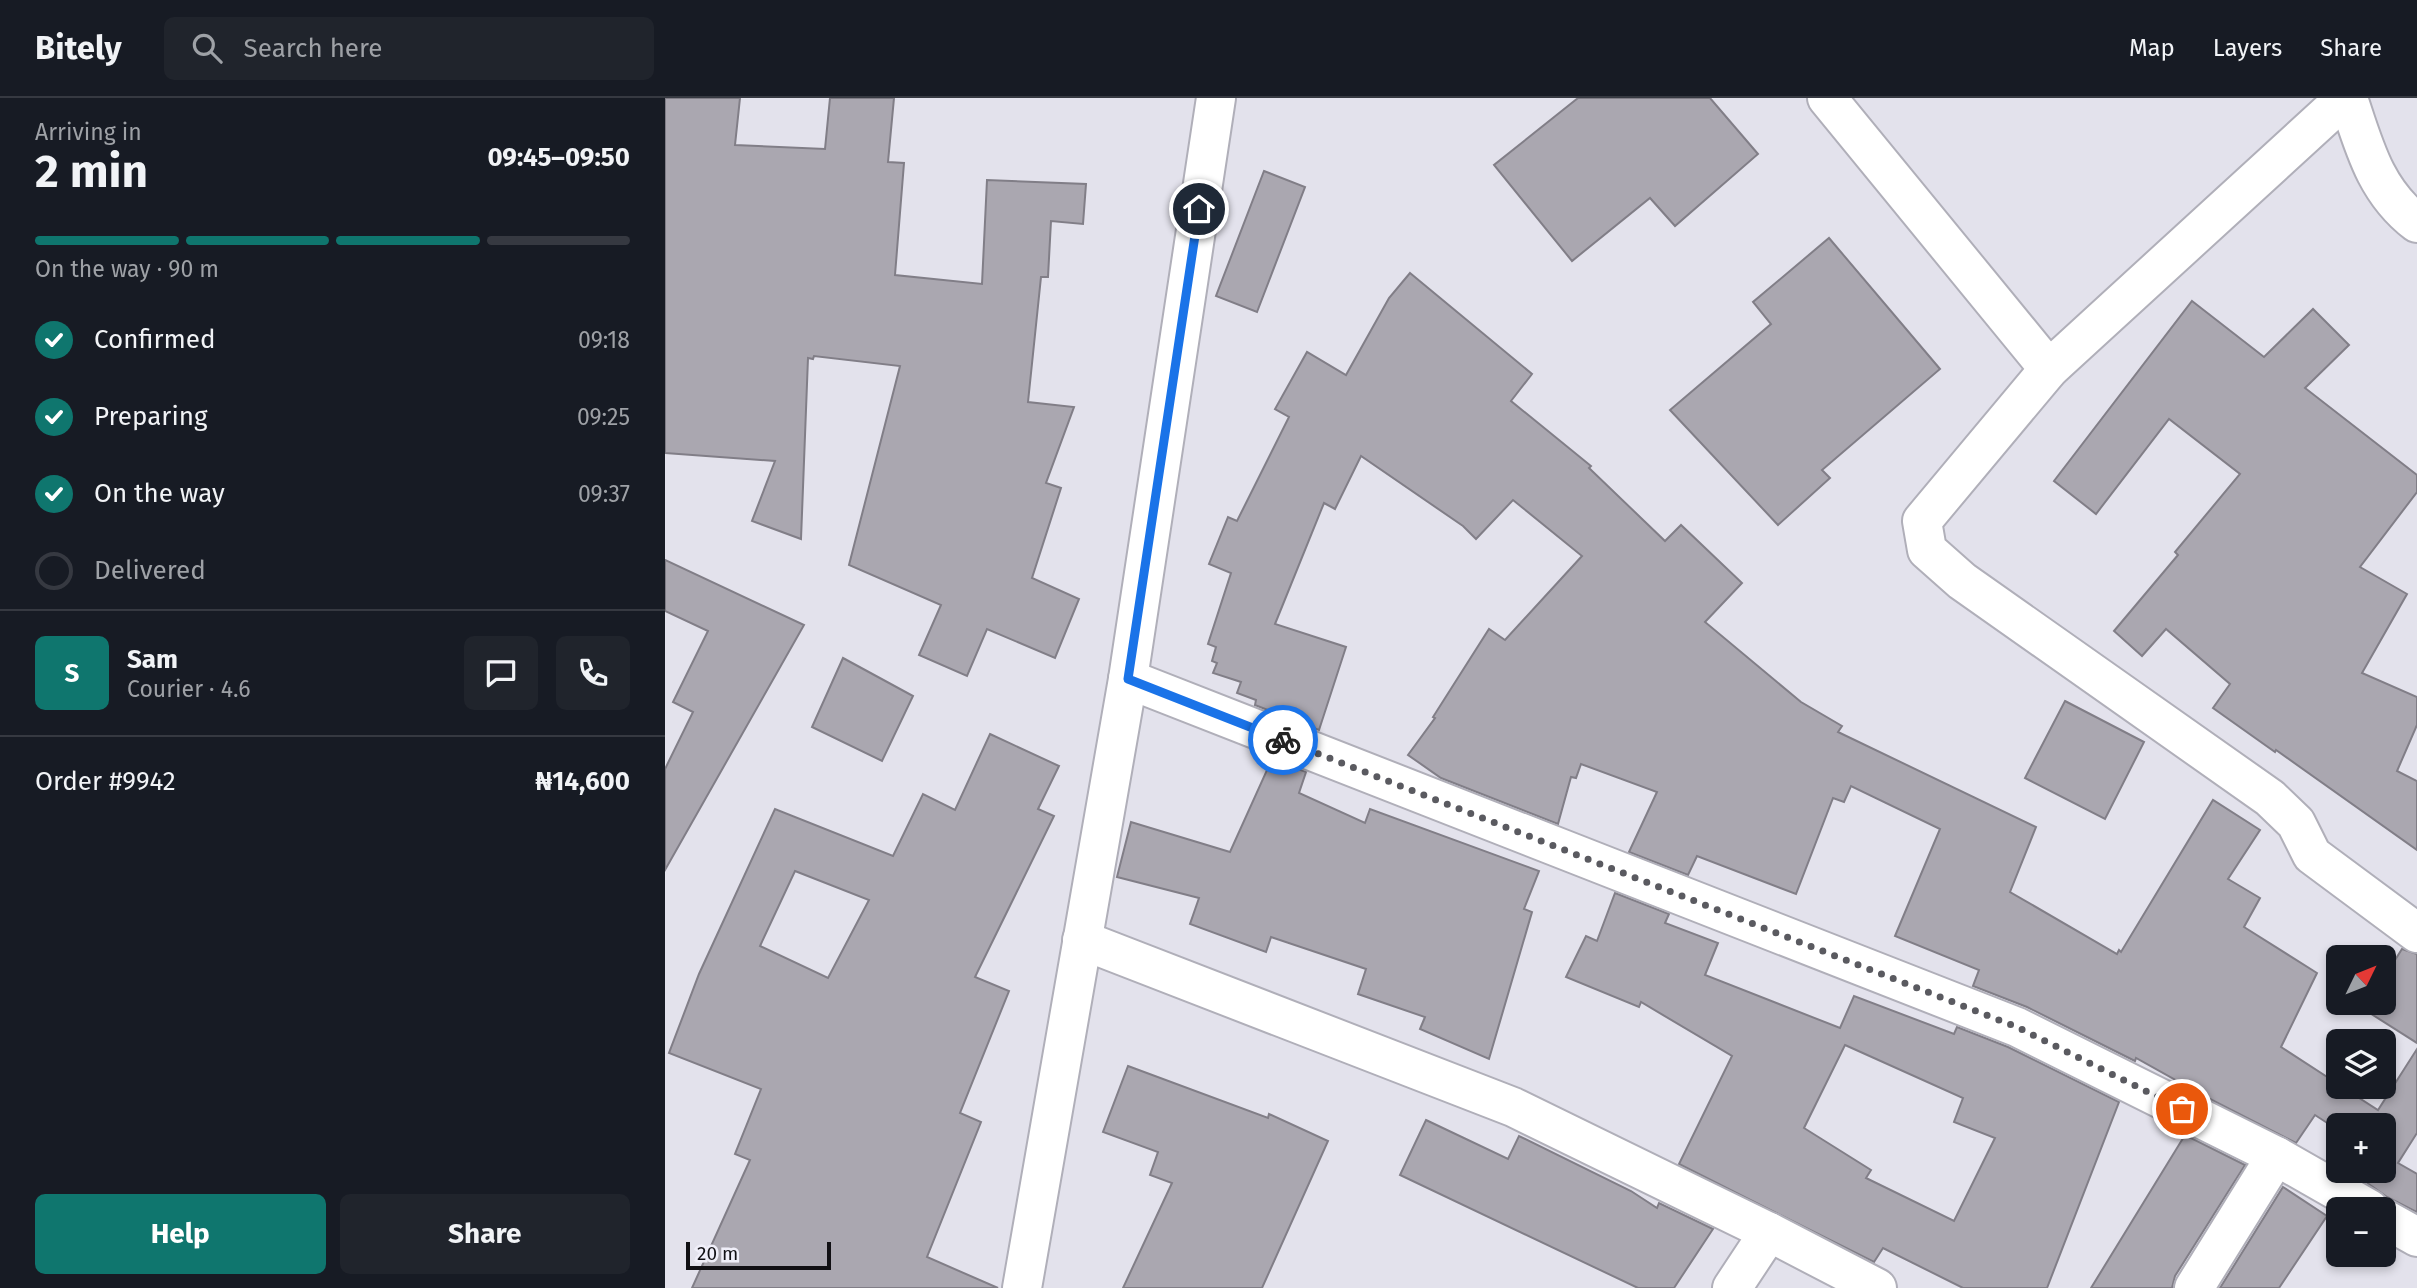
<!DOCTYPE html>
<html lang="en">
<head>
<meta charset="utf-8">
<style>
	body { margin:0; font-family:"Fira Sans",sans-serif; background:#20242c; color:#f1f3f6; height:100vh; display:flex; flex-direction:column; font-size:26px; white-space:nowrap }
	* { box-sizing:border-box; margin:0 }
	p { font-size:23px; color:#9ea1a6 }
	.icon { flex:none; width:38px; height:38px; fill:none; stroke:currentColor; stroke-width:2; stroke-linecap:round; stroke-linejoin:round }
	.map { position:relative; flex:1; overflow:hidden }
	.sheet { display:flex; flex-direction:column; background:#171b24; width:665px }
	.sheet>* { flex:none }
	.needle { width:46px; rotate:47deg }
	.tools { position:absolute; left:1661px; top:847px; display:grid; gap:14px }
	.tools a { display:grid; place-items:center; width:70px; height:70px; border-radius:10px; background:#171b24; box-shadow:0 4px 10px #0003; font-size:35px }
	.scale { position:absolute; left:21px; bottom:18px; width:145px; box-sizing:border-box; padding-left:7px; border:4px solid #111014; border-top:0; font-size:19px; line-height:24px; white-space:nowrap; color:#111014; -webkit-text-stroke:5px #f0eff9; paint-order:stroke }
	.pin { position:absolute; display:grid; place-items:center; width:60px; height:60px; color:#fff; margin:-30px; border:4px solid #fff; border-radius:50%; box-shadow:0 2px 7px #0007 }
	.courier { position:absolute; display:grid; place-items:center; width:70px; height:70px; margin:-35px; border:5px solid #1a73e8; border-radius:50%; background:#fff; color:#222; box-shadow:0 2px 9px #0007 }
	.head em { font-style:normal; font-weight:700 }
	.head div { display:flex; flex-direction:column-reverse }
	.head { display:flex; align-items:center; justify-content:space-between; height:119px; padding:0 35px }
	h1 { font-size:46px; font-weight:700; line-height:52px }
	.bar { display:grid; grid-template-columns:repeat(4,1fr); gap:10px 7px; align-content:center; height:84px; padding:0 35px }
	.bar i { height:9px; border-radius:5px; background:#363941 }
	.bar .on { background:#0f766e }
	.bar p { grid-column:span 4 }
	.line { display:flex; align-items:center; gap:18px; padding:0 35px; border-top:2px solid #363941 }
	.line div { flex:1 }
	.round { display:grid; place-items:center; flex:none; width:74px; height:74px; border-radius:10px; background:#20242c }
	ol { padding:0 35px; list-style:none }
	li { display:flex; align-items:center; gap:21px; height:77px }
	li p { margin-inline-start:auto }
	li .icon { padding:7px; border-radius:50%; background:#0f766e; color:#fff; stroke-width:4 }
	li:last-child { color:#9ea1a6 }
	li i { width:38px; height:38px; border:4px solid #363941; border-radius:50% }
	.action { display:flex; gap:14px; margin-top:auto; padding:14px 35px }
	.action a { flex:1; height:80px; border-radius:10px; background:#0f766e; color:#fff; font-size:28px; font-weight:700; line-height:80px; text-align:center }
	.action a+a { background:#20242c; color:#f1f3f6 }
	header { display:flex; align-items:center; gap:42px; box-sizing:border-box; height:98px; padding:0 35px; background:#171b24; border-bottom:2px solid #363941 }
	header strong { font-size:33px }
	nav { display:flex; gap:38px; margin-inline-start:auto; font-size:24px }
	.search { width:490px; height:63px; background:#20242c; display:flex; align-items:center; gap:18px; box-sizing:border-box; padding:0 24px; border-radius:10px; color:#9ea1a6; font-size:26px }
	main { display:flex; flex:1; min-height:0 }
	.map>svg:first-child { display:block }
</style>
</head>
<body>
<header>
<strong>Bitely</strong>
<div class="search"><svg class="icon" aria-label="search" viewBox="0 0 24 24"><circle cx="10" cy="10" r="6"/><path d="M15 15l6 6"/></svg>Search here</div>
<nav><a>Map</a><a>Layers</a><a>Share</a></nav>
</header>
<main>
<section class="sheet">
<div class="head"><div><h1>2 min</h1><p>Arriving in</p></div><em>09:45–09:50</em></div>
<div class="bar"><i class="on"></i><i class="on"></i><i class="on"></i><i></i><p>On the way · 90 m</p></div>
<ol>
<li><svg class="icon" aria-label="check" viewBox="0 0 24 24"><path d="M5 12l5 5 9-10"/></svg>Confirmed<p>09:18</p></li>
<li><svg class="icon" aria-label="check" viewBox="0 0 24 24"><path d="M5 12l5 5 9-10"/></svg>Preparing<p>09:25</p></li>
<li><svg class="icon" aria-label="check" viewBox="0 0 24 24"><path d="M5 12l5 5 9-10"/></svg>On the way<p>09:37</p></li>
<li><i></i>Delivered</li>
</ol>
<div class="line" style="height:126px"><b class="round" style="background:#0f766e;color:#fff">S</b><div><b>Sam</b><p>Courier · 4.6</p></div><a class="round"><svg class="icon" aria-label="chat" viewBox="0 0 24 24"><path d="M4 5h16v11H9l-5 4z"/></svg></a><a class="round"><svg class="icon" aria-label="phone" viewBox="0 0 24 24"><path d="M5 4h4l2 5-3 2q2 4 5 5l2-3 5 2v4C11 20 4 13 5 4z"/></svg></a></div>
<div class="line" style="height:91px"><div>Order #9942</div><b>₦14,600</b></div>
<div class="action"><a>Help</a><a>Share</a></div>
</section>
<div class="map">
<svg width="1752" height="1190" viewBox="0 0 1752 1190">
	<rect width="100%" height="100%" fill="#e3e2ec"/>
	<g fill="#aaa7b0" stroke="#817e87" stroke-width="2" fill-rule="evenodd">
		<path d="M 0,0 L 75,0 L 70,47 L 160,51 L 165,0 L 229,0 L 223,64 L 239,65 L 230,177 L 317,186 L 322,82 L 421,86 L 418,126 L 386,123 L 383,179 L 376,179 L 363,304 L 409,309 L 381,385 L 396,390 L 367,480 L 414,501 L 390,560 L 322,531 L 302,578 L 254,557 L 276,507 L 184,467 L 235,268 L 149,258 L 148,261 L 143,260 L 136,441 L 87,423 L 110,363 L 0,355 Z"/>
		<path d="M 913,0 L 1045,0 L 1093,56 L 1010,128 L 985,100 L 907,163 L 829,67 Z"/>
		<path d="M 599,73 L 640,89 L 592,214 L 551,198 Z"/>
		<path d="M 1164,140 L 1275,271 L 1157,372 L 1165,380 L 1113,427 L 1005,312 L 1106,226 L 1088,204 Z"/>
		<path d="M 745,175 L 867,276 L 846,303 L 926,368 L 924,370 L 1000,443 L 1016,427 L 1077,485 L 1040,524 L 1136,604 L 1177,628 L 1173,634 L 1371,729 L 1345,794 L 1452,856 L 1454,852 L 1456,854 L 1548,702 L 1595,732 L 1563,781 L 1595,800 L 1579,829 L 1652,875 L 1616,949 L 1673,986 L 1673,989 L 1677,989 L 1713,1012 L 1752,951 L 1752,1035 L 1733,1065 L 1752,1076 L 1752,1114 L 1722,1099 L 1701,1084 L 1707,1073 L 1718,1073 L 1718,1027 L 1673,1027 L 1673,1032 L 1650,1017 L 1631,1045 L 1543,1000 L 1471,960 L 1470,963 L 1362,909 L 1308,888 L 1314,872 L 1230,838 L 1275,731 L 1186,688 L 1179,704 L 1168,700 L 1131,796 L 1032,758 L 1023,777 L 964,754 L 992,694 L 916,666 L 911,680 L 906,679 L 893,726 L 776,680 L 743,657 L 770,620 L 768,619 L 824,531 L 840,542 L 917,458 L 848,402 L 811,441 L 798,428 L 696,358 L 670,411 L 659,405 L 610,526 L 681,549 L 654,632 L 590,607 L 591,602 L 572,595 L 576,584 L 548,575 L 552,565 L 547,563 L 551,549 L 543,546 L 566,475 L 544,466 L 563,419 L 572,423 L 624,319 L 610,311 L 642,254 L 681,277 L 724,200 Z"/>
		<path d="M 1527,203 L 1599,259 L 1648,211 L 1684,247 L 1640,290 L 1752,377 L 1752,394 L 1695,469 L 1742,496 L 1697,575 L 1752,599 L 1752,627 L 1732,673 L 1752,683 L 1752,752 L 1611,652 L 1610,654 L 1548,610 L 1565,586 L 1501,531 L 1477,558 L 1449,533 L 1513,457 L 1510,454 L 1575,376 L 1504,321 L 1431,416 L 1389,383 Z"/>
		<path d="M 0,462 L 139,527 L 0,772 L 0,671 L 28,614 L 8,604 L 43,533 L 0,513 Z"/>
		<path d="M 178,560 L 248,598 L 217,663 L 147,629 Z"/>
		<path d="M 1400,603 L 1479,644 L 1440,721 L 1360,680 Z"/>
		<path d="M 325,636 L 394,668 L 373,711 L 389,718 L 310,879 L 344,893 L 295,1015 L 316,1024 L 262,1159 L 333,1190 L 27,1190 L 85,1062 L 70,1056 L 96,991 L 4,955 L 34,876 L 110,711 L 228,758 L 258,696 L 290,712 ZM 130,773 L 204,802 L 163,880 L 95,848 Z"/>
		<path d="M 607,661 L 641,674 L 634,695 L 700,725 L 705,711 L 874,773 L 859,811 L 867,814 L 824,961 L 755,931 L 760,919 L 693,896 L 701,871 L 606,839 L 601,854 L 525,826 L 534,800 L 452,779 L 466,724 L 565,754 Z"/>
		<path d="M 950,795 L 1004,816 L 1000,825 L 1053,845 L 1040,877 L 1175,930 L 1189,898 L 1289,936 L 1292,929 L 1343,949 L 1454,1004 L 1382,1190 L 1298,1190 L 1218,1150 L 1209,1164 L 1014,1066 L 1067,958 L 976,904 L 974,909 L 901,879 L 921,838 L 932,843 ZM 1180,947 L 1298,1000 L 1289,1024 L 1330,1040 L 1289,1123 L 1201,1080 L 1206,1072 L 1139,1030 Z"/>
		<path d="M 1737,851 L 1752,856 L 1752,945 L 1700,912 L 1704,905 L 1718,905 L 1718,881 Z"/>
		<path d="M 463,968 L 603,1020 L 604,1016 L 663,1043 L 597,1190 L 458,1190 L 507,1085 L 485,1077 L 493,1054 L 438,1034 Z"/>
		<path d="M 761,1022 L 843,1061 L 854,1038 L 966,1093 L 992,1110 L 994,1105 L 1048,1131 L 1009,1190 L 973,1190 L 735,1077 Z"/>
		<path d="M 1520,1037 L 1580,1067 L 1510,1178 L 1507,1190 L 1426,1190 Z"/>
		<path d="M 1618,1089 L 1662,1118 L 1614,1190 L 1555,1190 Z"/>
	</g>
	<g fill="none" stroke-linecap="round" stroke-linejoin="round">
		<defs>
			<g id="minor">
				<path d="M 1162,0 L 1384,271"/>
				<path d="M 1680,0 L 1384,271 L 1257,423 L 1262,452 L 1297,483 L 1605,700 L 1631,725 L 1647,757 L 1752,835"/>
				<path d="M 1683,0 C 1699,48 1710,93 1752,125"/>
				<path d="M 463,581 L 1352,929 L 1611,1058 L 1704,1111"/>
				<path d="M 417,842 L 848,1009 L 1104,1134 L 1212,1190"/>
				<path d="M 1718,1120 L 1752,1139"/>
				<path d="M 357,1190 L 463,581 L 551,0"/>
				<path d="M 1067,1190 L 1104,1134"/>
				<path d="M 1529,1190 L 1611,1058"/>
			</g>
		</defs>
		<use href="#minor" stroke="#b0afb9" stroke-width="42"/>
		<use href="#minor" stroke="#fff" stroke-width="38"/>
	</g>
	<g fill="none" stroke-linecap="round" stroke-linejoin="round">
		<path stroke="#5a5a60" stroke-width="7" stroke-dasharray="0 12.6" d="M 618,642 L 1352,929 L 1517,1011"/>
		<path stroke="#1a73e8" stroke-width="9" d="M 534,111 L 463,581 L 618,642"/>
	</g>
</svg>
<div class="tools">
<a><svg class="needle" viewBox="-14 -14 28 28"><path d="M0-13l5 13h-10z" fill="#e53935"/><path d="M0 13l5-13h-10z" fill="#9ea1a6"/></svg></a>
<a><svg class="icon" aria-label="layers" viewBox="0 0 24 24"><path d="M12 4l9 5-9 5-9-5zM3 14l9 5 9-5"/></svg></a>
<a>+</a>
<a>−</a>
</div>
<div class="scale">20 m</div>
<div class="pin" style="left:1517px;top:1011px;background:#ea580c"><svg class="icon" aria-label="bag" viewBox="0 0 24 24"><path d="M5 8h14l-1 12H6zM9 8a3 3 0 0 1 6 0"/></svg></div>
<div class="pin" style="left:534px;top:111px;background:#1f2937"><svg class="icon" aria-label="home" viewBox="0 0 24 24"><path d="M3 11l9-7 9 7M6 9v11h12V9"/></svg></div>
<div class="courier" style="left:618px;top:642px"><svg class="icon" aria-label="bike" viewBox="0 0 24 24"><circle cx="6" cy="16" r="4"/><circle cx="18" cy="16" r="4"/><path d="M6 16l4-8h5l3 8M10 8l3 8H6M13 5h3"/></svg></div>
</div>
</main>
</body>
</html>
